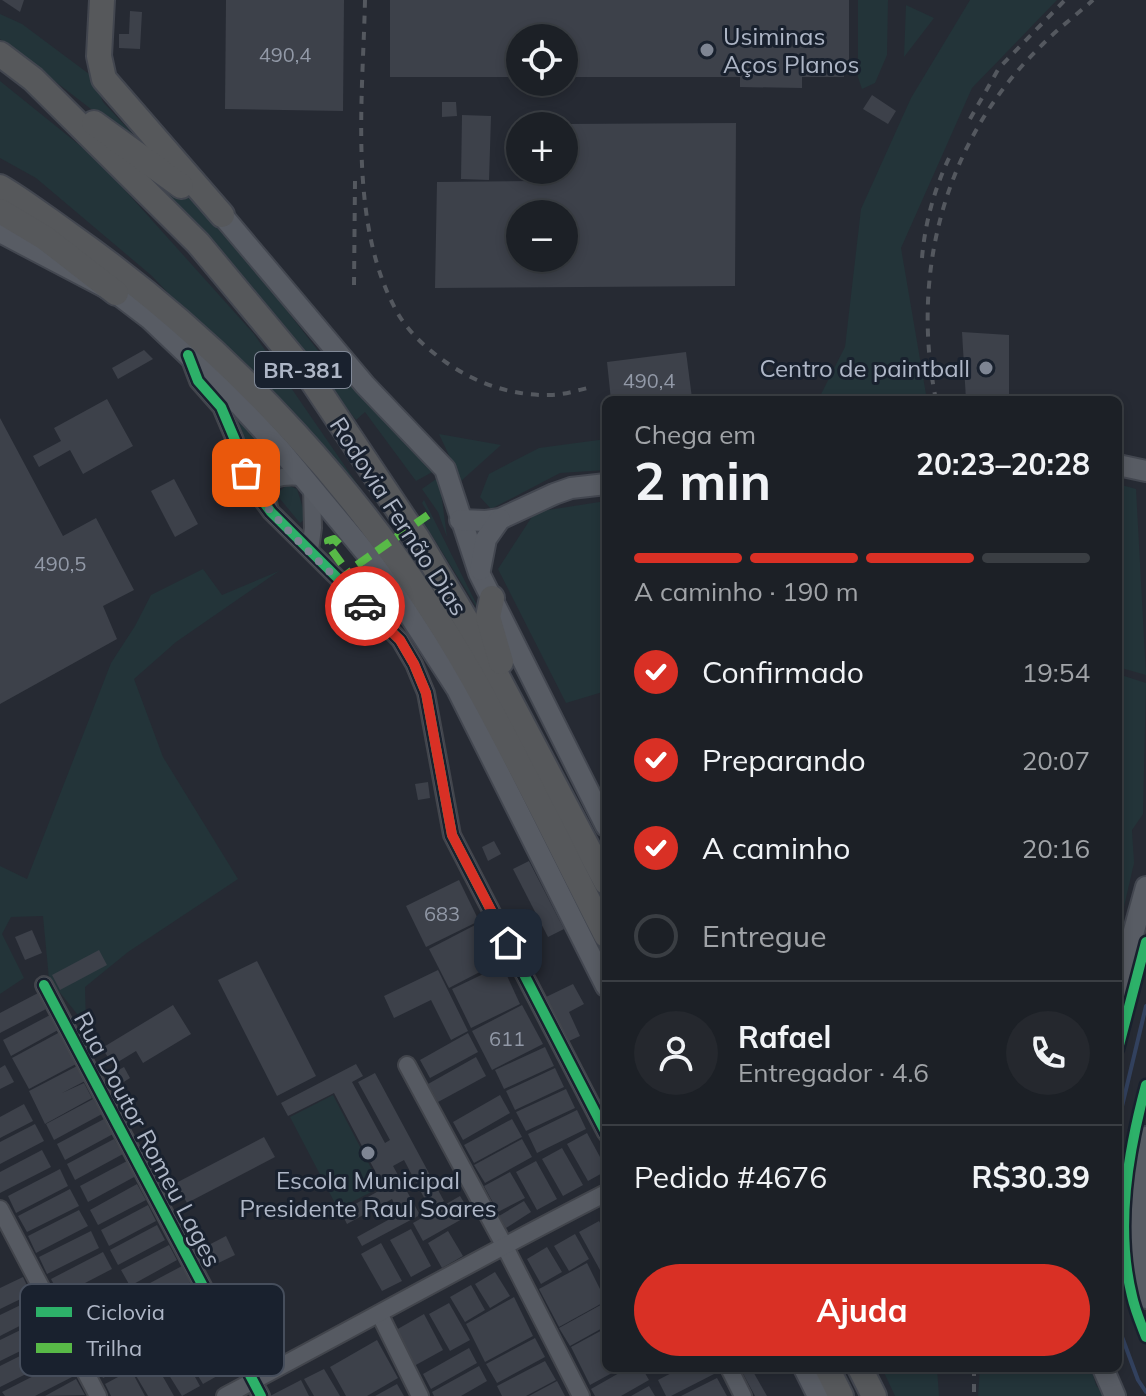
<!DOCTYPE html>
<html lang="pt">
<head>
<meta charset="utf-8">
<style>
	body { margin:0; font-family:Mulish,sans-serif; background:#25282e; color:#f1f3f6; height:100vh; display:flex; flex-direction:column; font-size:30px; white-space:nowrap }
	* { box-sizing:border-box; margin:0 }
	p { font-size:26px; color:#a0a3a7 }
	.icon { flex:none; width:44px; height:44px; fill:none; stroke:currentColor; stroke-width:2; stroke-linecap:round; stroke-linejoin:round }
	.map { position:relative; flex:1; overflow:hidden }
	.side { position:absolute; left:602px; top:396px; width:520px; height:976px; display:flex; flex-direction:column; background:#1c2026; border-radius:12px; box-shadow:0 4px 12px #0003,0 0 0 2px #3a3e43 }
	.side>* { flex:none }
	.tools { position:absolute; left:506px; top:24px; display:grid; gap:16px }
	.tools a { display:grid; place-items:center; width:72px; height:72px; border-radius:50%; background:#1c2026; box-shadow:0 4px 12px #0003,0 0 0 2px #3a3e43; font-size:40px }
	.pin { position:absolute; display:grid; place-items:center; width:68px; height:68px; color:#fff; margin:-34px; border-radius:16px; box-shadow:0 4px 12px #0006 }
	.courier { position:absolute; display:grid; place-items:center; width:80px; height:80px; margin:-40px; border:6px solid #d93025; border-radius:50%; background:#fff; color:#222; box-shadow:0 2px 10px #0007 }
	.overview em { font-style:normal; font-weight:700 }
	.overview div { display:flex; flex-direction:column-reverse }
	.overview { display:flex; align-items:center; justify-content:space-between; height:136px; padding:0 32px }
	h1 { font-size:52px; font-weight:700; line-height:60px }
	.bar { display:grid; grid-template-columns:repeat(4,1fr); gap:12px 8px; align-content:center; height:96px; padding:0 32px }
	.bar i { height:10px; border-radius:6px; background:#3a3e43 }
	.bar .current { background:#d93025 }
	.bar p { grid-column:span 4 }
	.line { display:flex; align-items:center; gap:20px; padding:0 32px; border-top:2px solid #3a3e43 }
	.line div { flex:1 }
	.round { display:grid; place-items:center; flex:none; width:84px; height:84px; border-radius:42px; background:#25282e }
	ol { padding:0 32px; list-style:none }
	li { display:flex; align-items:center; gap:24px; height:88px }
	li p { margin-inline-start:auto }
	li .icon { padding:8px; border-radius:50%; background:#d93025; color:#fff; stroke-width:4 }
	li:last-child { color:#a0a3a7 }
	li i { width:44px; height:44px; border:4px solid #3a3e43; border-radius:50% }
	.button { display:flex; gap:16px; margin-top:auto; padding:16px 32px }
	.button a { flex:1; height:92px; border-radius:48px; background:#d93025; color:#fff; font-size:32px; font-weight:700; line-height:92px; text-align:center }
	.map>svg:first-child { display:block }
</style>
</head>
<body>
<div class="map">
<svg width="1146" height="1396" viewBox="0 0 1146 1396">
	<rect width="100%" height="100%" fill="#262a33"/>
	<g fill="#233439">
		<path d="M 858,0 L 888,0 L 887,55 L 875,83 L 862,89 L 858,77 Z"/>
		<path d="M 970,0 L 1057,0 L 972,88 L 901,248 L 927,400 L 818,400 L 845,347 L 861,209 L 911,98 Z"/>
		<path d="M 906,5 L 934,18 L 904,57 Z"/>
		<path d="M 0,14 L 22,24 L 93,77 L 103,102 L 156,159 L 0,39 Z"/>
		<path d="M 0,81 L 98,160 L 254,334 L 382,520 L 152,276 L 36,178 L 0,158 Z"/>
		<path d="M 115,144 L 209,211 L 320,353 L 436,470 L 416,481 L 365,412 L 356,420 L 303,354 Z"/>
		<path d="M 233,410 L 280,461 L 258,478 Z"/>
		<path d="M 439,434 L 501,445 L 461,481 Z"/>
		<path d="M 606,439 L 606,470 L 560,473 L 491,509 L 480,497 L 489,474 L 539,448 Z"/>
		<path d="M 439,477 L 447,537 L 438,512 L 422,489 Z"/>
		<path d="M 1118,484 L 1136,489 L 1146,675 L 1118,667 Z"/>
		<path d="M 287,485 L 297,489 L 306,518 L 300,523 L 276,494 Z"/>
		<path d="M 424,500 L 484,619 L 424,523 L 430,516 L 422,503 Z"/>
		<path d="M 606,501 L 606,691 L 566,703 L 498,569 L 535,512 Z"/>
		<path d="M 203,569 L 222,595 L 279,571 L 176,642 L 134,679 L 163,757 L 238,879 L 128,952 L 85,987 L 86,1025 L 49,979 L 43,916 L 11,917 L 2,934 L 24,978 L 0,994 L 0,866 L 27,879 L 111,663 L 135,626 L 151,595 Z"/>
		<path d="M 1118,674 L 1146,683 L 1143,814 L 1132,830 L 1134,863 L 1118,933 Z"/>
		<path d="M 333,1095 L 381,1187 L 338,1209 L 290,1117 Z"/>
		<path d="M 882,1368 L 937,1368 L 939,1396 L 895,1396 Z"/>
		<path d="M 980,1368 L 1091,1368 L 1096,1385 L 1104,1396 L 978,1396 Z"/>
	</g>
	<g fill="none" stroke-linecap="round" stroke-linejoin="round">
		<g stroke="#32415e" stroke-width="4">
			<path d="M 1118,1123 L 1146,1006"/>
			<path d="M 1118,1326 L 1138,1380 L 1146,1392"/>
		</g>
	</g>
	<g fill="#3d414a" fill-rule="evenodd">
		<path d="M 2,0 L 24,0 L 20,12 Z"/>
		<path d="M 226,0 L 344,0 L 343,111 L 225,109 Z"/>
		<path d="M 390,0 L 849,0 L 849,63 L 844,63 L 844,77 L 802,77 L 802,88 L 740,87 L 740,77 L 564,77 L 564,38 L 520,38 L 520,77 L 390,77 Z"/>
		<path d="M 130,11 L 142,12 L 140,49 L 119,48 L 119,34 L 129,34 Z"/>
		<path d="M 872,95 L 896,111 L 888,124 L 863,109 Z"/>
		<path d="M 442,102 L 456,102 L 457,116 L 442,117 Z"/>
		<path d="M 462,115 L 491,116 L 489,180 L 461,179 Z"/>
		<path d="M 736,123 L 735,286 L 435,288 L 437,182 L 536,181 L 536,170 L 564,170 L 564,124 ZM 520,214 L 564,214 L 564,258 L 520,258 Z"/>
		<path d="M 962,332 L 1009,335 L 1009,400 L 966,400 Z"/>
		<path d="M 144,350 L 153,359 L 118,379 L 112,368 Z"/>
		<path d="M 686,352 L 692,398 L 611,400 L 607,362 Z"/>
		<path d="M 107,399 L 133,446 L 83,474 L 70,450 L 39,467 L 33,456 L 61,441 L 54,428 Z"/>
		<path d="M 0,418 L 63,536 L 96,518 L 134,590 L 103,606 L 117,639 L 0,704 Z"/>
		<path d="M 174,479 L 198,524 L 175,537 L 151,491 Z"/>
		<path d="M 428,782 L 430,798 L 418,800 L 415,784 Z"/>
		<path d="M 494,841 L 501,854 L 488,861 L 482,847 Z"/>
		<path d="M 529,861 L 564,929 L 548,937 L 513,869 Z"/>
		<path d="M 459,880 L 479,921 L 426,947 L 406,906 Z"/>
		<path d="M 479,923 L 499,962 L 449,988 L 429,949 Z"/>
		<path d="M 32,930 L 42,953 L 25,960 L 15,937 Z"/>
		<path d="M 99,950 L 107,965 L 60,990 L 52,975 Z"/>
		<path d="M 257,961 L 316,1076 L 277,1096 L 218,980 Z"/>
		<path d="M 502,965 L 520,1004 L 471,1028 L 452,989 Z"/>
		<path d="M 438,970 L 468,1031 L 451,1040 L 431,1000 L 394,1018 L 384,996 Z"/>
		<path d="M 573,984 L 584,1004 L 569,1012 L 580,1036 L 569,1041 L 546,997 Z"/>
		<path d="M 38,993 L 46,1009 L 0,1033 L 0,1013 Z"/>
		<path d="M 173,1005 L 191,1034 L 143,1063 L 136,1051 L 113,1065 L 102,1048 Z"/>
		<path d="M 522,1005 L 543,1044 L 492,1070 L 472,1031 Z"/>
		<path d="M 50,1015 L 58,1030 L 11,1056 L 3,1040 Z"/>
		<path d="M 60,1032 L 76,1064 L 29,1089 L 12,1058 Z"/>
		<path d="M 468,1033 L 478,1052 L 430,1078 L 420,1060 Z"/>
		<path d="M 545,1047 L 554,1066 L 504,1089 L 495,1070 Z"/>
		<path d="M 476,1057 L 486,1076 L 438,1102 L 428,1084 Z"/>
		<path d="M 356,1064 L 363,1076 L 352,1082 L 385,1143 L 390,1140 L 358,1082 L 375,1073 L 444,1201 L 430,1209 L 404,1160 L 393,1166 L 420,1215 L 362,1246 L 357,1237 L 399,1214 L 392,1199 L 347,1224 L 341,1212 L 384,1188 L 334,1093 L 288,1116 L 281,1103 Z"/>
		<path d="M 5,1065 L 14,1082 L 0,1089 L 0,1068 Z"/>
		<path d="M 77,1066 L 85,1081 L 62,1093 L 84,1083 L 92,1098 L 45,1124 L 29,1091 Z"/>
		<path d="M 124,1067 L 130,1078 L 119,1085 L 113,1073 Z"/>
		<path d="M 555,1068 L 564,1087 L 515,1110 L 506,1091 Z"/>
		<path d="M 566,1089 L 575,1108 L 526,1131 L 516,1112 Z"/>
		<path d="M 500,1095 L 510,1113 L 463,1140 L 453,1122 Z"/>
		<path d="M 93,1099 L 102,1114 L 54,1140 L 46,1124 Z"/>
		<path d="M 24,1104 L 33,1121 L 0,1138 L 0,1117 Z"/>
		<path d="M 577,1110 L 586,1129 L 537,1153 L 528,1134 Z"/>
		<path d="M 104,1119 L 113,1134 L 65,1160 L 57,1144 Z"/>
		<path d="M 512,1119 L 522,1137 L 474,1163 L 464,1145 Z"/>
		<path d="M 35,1124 L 44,1141 L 0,1164 L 0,1142 Z"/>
		<path d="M 587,1133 L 606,1168 L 606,1171 L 588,1181 L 567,1144 Z"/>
		<path d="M 264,1137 L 275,1157 L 187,1203 L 176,1183 Z"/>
		<path d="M 114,1139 L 123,1154 L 75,1180 L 67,1164 Z"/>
		<path d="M 522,1139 L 532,1157 L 485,1183 L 474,1165 Z"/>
		<path d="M 562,1148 L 583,1185 L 563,1196 L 542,1159 Z"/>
		<path d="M 42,1150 L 51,1167 L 0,1193 L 0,1172 Z"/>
		<path d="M 127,1161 L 136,1176 L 88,1202 L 80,1186 Z"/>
		<path d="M 536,1161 L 557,1199 L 537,1210 L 516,1172 Z"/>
		<path d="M 60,1169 L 68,1186 L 16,1213 L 8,1196 Z"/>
		<path d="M 510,1172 L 525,1198 L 498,1212 L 484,1186 Z"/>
		<path d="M 137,1184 L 146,1200 L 98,1225 L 90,1210 Z"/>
		<path d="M 70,1189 L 79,1206 L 27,1232 L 18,1216 Z"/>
		<path d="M 460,1196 L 471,1214 L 423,1241 L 413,1223 Z"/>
		<path d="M 524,1201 L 531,1212 L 506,1228 L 499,1216 Z"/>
		<path d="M 148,1205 L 156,1221 L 109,1246 L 101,1230 Z"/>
		<path d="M 79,1210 L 88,1226 L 36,1253 L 28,1236 Z"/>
		<path d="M 599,1221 L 606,1234 L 606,1267 L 600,1270 L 579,1232 Z"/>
		<path d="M 157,1225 L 165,1240 L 118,1265 L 110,1250 Z"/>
		<path d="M 411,1229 L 431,1266 L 411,1277 L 390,1240 Z"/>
		<path d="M 91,1231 L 99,1248 L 47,1274 L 39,1257 Z"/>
		<path d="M 448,1231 L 463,1256 L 442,1268 L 428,1243 Z"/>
		<path d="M 575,1234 L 589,1259 L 569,1271 L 554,1246 Z"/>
		<path d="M 226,1236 L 235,1255 L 210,1267 L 201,1249 Z"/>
		<path d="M 381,1243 L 402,1281 L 382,1291 L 361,1254 Z"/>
		<path d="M 169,1245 L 177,1260 L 130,1286 L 121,1270 Z"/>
		<path d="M 547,1247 L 562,1272 L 541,1284 L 527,1259 Z"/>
		<path d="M 103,1252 L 112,1269 L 60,1296 L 51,1279 Z"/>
		<path d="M 587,1263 L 606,1301 L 559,1327 L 539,1289 Z"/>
		<path d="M 182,1266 L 191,1282 L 144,1307 L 135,1291 Z"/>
		<path d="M 495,1272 L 510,1296 L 490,1308 L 475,1284 Z"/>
		<path d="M 23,1277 L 31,1294 L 0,1309 L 0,1288 Z"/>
		<path d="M 471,1285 L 485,1310 L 465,1322 L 450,1297 Z"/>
		<path d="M 514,1297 L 533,1336 L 485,1362 L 466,1324 Z"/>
		<path d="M 33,1299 L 41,1315 L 0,1336 L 0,1315 Z"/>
		<path d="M 606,1302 L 606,1326 L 570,1346 L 559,1328 Z"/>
		<path d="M 449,1303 L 470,1340 L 450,1351 L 429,1314 Z"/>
		<path d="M 424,1314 L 443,1350 L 414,1366 L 396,1330 Z"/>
		<path d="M 43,1319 L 51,1336 L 0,1361 L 0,1340 Z"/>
		<path d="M 606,1328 L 606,1368 L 621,1368 L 590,1385 L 571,1347 Z"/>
		<path d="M 146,1334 L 155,1351 L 103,1378 L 94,1361 Z"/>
		<path d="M 535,1338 L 545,1357 L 497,1383 L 486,1364 Z"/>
		<path d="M 54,1339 L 62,1356 L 0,1387 L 0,1366 Z"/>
		<path d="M 377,1340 L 398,1378 L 367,1396 L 346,1396 L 330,1367 Z"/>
		<path d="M 179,1348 L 200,1386 L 182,1396 L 159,1359 Z"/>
		<path d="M 469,1348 L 477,1363 L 431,1389 L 423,1374 Z"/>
		<path d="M 224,1352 L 233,1367 L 203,1384 L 194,1369 Z"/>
		<path d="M 65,1360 L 74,1376 L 35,1396 L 5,1396 L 2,1392 Z"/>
		<path d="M 545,1361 L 556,1380 L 526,1396 L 502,1396 L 497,1386 Z"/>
		<path d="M 155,1363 L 174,1396 L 148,1396 L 135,1374 Z"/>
		<path d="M 479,1366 L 487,1381 L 461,1396 L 434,1396 L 432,1392 Z"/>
		<path d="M 628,1368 L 642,1368 L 649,1380 L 621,1396 L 595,1396 L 591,1389 Z"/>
		<path d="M 681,1368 L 713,1368 L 716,1373 L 671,1396 L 666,1396 L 658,1380 Z"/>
		<path d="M 740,1368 L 751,1368 L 767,1396 L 755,1396 Z"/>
		<path d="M 324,1369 L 340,1396 L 314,1396 L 304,1379 Z"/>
		<path d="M 131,1370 L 145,1396 L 111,1396 L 105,1384 Z"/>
		<path d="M 717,1378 L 727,1396 L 681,1396 Z"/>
		<path d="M 76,1379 L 85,1395 L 45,1396 Z"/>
		<path d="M 301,1380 L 309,1396 L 270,1396 Z"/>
		<path d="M 557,1381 L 565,1396 L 529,1396 Z"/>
		<path d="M 397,1384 L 404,1396 L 375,1396 Z"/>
		<path d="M 649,1386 L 655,1396 L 631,1396 Z"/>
	</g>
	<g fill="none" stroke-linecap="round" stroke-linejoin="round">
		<defs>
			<g id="minor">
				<path d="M 189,357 L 198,381 L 221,407 L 235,440 L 248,481 L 271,512 L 400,640 L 414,664 L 426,693 L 452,835 L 606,1133"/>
				<path d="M 269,507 C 262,476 279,475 304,477"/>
				<path d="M 310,550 L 313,528 L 312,487"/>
				<path d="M 44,985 L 261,1396"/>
				<path d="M 407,1065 L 504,1245 L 581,1396"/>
				<path d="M 0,1209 L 98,1396"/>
				<path d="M 380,1315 L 420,1396"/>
				<path d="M 729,1368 L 743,1396"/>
				<path d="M 225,1396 C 352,1329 478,1258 606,1193"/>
			</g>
			<g id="major">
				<path d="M 222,215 L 365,385 L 445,469 L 479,573 L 606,826"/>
				<path d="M 0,232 L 116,293 L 150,319 L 233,398 L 278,447 L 381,571 L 457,689 L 606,986"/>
				<path d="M 1118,465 L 1146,471"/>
				<path d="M 460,520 L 486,521 L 500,519 L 554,494 L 571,488 L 606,484"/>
				<path d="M 480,570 L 486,539 L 500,519"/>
				<path d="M 1118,989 L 1146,887"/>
				<path d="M 1146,1137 C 1131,1190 1135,1244 1146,1298"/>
				<path d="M 804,1368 L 818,1396"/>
				<path d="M 1103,1368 L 1115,1396"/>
			</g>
			<g id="highway">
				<path d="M 102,0 L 99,56 L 104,79 L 222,215"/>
				<path d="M 0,54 L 33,79 L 198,243 L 311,379 L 417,538 L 478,640 L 606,882"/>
				<path d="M 94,123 L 181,186"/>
				<path d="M 0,187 C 24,201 47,219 70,235 C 233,350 374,503 473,678 C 520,762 562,850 606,935"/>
				<path d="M 0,211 L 45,238 L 116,293"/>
				<path d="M 492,598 L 488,617 L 501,662"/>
				<path d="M 827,1368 L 841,1396"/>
				<path d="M 860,1368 L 874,1396"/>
			</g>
		</defs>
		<use href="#minor" stroke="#42454c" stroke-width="20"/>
		<use href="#major" stroke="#434750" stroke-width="24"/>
		<use href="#highway" stroke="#42464f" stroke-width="28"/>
		<use href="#minor" stroke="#565a62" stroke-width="16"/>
		<use href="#major" stroke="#585c64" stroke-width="20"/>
		<use href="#highway" stroke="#56585b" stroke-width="24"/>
		<g stroke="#54585f" stroke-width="4" stroke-dasharray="8 8" stroke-linecap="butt">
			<path d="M 365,0 C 363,98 347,229 400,317 C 412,336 430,351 447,363 C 477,384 514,396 550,395 C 564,395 578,390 592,387"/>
			<path d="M 970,119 L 999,68 L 1065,0"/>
			<path d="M 922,258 C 925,223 934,190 949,158"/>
			<path d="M 354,285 L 355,181"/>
			<path d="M 936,400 C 910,273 945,141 1038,49 C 1055,31 1075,16 1093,0"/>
			<path d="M 974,1368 L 974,1396"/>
		</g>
		<g stroke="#58b947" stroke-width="8" stroke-dasharray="16 8" stroke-linecap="butt">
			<path d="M 339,544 L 334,539 L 328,541 L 330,548 L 356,583"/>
			<path d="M 357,565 L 428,515"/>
		</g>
		<defs>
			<g id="cycleway">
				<path d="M 188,355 L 198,381 L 221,407 L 235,440 L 248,481 L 271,512 L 400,640 L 414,664 L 426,693 L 452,835 L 606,1133"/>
				<path d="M 44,985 L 261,1396"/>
				<path d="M 1118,1049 L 1146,942"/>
				<path d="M 1146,1085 C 1128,1152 1115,1227 1132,1296 C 1135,1310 1141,1324 1146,1337"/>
			</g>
		</defs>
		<use href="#cycleway" stroke="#19212e" stroke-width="15"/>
		<use href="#cycleway" stroke="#2db169" stroke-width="10"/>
	</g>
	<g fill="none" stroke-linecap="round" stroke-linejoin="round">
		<path stroke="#7e8593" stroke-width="8" stroke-dasharray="0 14.4" d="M 246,473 C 255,506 338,578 365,606"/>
		<path stroke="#d93025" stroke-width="10" d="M 365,606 L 400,640 L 414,664 L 426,693 L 452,835 L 508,943"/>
	</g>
	<g fill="#7e8593" stroke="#19212e" stroke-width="3">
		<circle cx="707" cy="50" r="8"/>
		<circle cx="986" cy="368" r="8"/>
		<circle cx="368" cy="1153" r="8"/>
	</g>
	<g text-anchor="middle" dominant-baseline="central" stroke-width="6" stroke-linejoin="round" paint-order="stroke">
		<g font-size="20" fill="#9299a7">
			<text x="285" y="54">490,4</text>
			<text x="649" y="380">490,4</text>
			<text x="60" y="563">490,5</text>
			<text x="442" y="913">683</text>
			<text x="507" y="1038">611</text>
		</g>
		<rect fill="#19212e" stroke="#818998" stroke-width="2" x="255" y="352" width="96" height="36" rx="6"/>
		<g font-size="22" font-weight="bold" fill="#aeb6c6">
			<text x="303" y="370">BR-381</text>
		</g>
		<g font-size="24" fill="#aeb6c6" stroke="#19212e" text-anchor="start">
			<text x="723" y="36">Usiminas<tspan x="723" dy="28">Aços Planos</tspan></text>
			<text x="970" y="368" text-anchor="end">Centro de paintball</text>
			<text x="368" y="1180" text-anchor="middle">Escola Municipal<tspan x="368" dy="28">Presidente Raul Soares</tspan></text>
		</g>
		<g font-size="24" fill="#aeb6c6" stroke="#19212e">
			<text transform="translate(399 516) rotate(57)">Rodovia Fernão Dias</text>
			<text transform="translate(148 1139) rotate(62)">Rua Doutor Romeu Lages</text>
		</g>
	</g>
	<rect x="20" y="1284" width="264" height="92" rx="12" fill="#19212e" stroke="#464e5c" stroke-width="2"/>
	<rect x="36" y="1307" width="36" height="10" fill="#2db169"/>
	<rect x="36" y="1343" width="36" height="10" fill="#58b947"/>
	<g font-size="22" fill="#aeb6c6">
		<text x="86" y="1320">Ciclovia</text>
		<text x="86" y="1356">Trilha</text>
	</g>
</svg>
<div class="tools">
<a><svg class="icon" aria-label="locate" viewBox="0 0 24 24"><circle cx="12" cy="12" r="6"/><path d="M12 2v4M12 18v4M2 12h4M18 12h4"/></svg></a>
<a>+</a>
<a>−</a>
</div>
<div class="pin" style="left:246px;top:473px;background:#ea580c"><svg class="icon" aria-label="bag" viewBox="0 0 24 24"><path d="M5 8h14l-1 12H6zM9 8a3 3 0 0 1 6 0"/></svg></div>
<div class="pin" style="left:508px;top:943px;background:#1f2937"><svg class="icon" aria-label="home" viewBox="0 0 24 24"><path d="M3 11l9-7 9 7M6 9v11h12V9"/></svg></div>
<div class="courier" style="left:365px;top:606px"><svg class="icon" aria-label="car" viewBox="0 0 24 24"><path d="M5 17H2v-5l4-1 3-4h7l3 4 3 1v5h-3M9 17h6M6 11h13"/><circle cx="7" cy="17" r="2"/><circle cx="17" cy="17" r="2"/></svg></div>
<section class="side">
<div class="overview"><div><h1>2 min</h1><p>Chega em</p></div><em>20:23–20:28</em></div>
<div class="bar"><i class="current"></i><i class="current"></i><i class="current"></i><i></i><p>A caminho · 190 m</p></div>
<ol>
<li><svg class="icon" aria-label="check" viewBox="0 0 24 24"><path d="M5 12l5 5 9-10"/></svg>Confirmado<p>19:54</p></li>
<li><svg class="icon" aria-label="check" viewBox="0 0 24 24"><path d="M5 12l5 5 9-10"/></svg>Preparando<p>20:07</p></li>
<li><svg class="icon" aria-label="check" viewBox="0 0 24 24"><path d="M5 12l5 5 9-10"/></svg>A caminho<p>20:16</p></li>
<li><i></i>Entregue</li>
</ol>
<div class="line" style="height:144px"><a class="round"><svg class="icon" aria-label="person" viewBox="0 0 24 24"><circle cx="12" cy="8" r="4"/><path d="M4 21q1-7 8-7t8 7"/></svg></a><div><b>Rafael</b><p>Entregador · 4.6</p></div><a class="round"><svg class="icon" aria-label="phone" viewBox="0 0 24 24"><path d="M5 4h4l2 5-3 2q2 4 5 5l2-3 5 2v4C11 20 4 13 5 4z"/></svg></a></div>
<div class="line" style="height:104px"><div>Pedido #4676</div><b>R$30.39</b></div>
<div class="button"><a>Ajuda</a></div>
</section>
</div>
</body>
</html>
